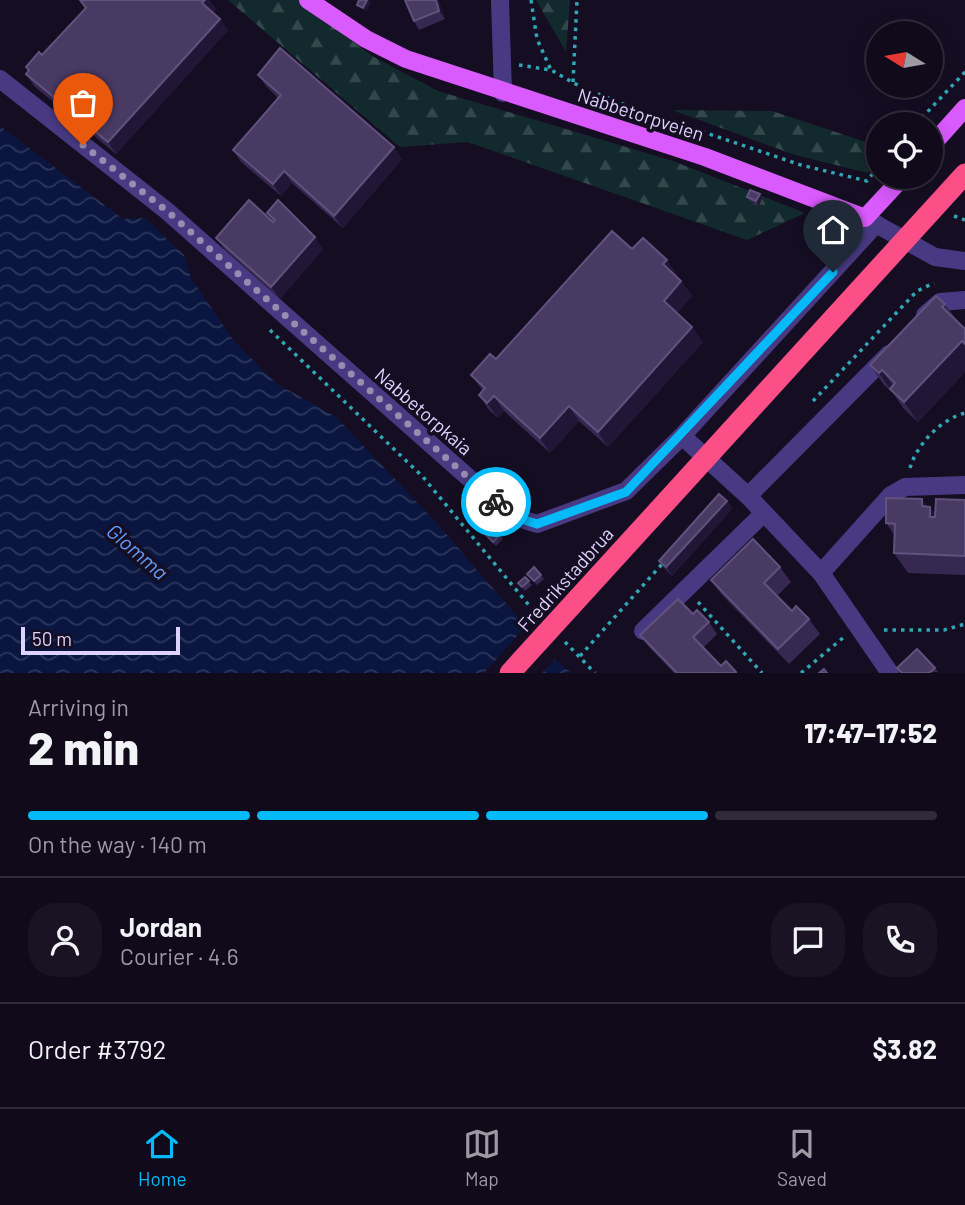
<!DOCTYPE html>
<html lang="en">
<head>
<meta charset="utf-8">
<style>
	body { margin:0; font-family:Barlow,sans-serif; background:#191323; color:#f1f3f6; height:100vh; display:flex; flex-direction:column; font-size:26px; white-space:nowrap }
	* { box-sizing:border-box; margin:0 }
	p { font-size:23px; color:#9c9aa2 }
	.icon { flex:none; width:38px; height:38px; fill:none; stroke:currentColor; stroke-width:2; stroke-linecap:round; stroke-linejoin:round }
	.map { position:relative; height:673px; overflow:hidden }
	.sheet { display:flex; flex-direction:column; background:#100a1a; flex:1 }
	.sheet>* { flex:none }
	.needle { width:46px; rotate:281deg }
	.buttons { position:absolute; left:866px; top:21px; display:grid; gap:14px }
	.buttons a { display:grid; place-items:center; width:77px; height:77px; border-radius:50%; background:#100a1a; box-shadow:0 4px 18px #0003,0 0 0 2px #302b39; font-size:35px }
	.scale { position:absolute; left:21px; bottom:18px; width:159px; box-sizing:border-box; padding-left:7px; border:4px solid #ded2fe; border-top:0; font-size:19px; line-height:24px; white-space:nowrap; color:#ded2fe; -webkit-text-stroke:5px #150e23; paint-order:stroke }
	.pin { position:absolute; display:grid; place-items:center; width:60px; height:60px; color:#fff; margin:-72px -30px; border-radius:50% 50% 50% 0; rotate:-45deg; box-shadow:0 0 7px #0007 }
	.pin .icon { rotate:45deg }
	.courier { position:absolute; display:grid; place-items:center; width:70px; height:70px; margin:-35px; border:5px solid #04baf8; border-radius:50%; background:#fff; color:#222; box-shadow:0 2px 9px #0007 }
	.headline em { font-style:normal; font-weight:800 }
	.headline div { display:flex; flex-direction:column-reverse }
	.headline { display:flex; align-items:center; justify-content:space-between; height:119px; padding:0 28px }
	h1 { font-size:46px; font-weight:800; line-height:52px }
	.bar { display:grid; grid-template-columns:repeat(4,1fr); gap:10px 7px; align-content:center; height:84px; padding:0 28px }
	.bar i { height:9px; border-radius:5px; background:#302b39 }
	.bar .current { background:#04baf8 }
	.bar p { grid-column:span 4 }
	.line { display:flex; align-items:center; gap:18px; padding:0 28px; border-top:2px solid #302b39 }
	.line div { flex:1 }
	.round { display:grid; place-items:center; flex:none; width:74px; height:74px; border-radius:28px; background:#191323 }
	.tabs { display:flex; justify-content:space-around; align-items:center; height:98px; border-top:2px solid #302b39; background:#100a1a; font-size:19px; color:#9c9aa2 }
	.tabs a { display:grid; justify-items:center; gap:4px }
	.tabs .current { color:#04baf8 }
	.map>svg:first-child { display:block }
</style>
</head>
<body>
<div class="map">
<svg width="965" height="673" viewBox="0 0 965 673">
	<defs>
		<pattern id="forest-firs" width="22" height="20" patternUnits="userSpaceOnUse" patternTransform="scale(1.75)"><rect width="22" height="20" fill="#122a2d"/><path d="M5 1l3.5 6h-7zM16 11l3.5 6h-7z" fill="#34484c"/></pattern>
		<pattern id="water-waves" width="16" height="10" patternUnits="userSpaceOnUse" patternTransform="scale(1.75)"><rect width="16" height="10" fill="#0a1640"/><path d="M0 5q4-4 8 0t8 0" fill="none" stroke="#2d375d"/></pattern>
	</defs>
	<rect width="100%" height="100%" fill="#150e23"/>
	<g fill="url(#forest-firs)">
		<path d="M 228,0 L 298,0 L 372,56 L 438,91 L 673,161 L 805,213 L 747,240 L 468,142 L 400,147 Z"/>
		<path d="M 536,0 L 570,0 L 566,52 Z"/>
		<path d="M 672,110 L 772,111 L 878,146 L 878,161 L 868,173 L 795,155 Z"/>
	</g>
	<path fill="url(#water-waves)" d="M 0,126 L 123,219 L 145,218 L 184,255 L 191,278 L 234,341 L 276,383 L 336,417 L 435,521 L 552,657 L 571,673 L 0,673 Z"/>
	<path fill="#150e23" d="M 528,624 L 557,657 L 542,673 L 484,673 Z"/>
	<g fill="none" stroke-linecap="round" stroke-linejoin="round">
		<g stroke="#30a7b4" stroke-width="3.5" stroke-dasharray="3.5 5" stroke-linecap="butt">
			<path d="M 531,0 L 537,39 L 551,70"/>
			<path d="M 519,65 L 551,70 L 581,87 L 638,110 L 801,165 L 867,181 L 878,167"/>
			<path d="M 573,82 L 577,0"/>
			<path d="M 916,124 L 965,72"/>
			<path d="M 954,216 L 965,220"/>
			<path d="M 270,330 L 423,477 L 537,615"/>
			<path d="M 813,401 L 917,291 L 934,283"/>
			<path d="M 910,468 C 917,444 941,419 965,413"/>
			<path d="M 698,602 L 762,673"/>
			<path d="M 884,630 L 944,630 L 965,624"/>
			<path d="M 565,642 L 595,673"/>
			<path d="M 580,656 L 663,563"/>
			<path d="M 801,673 L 844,637"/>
		</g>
		<g stroke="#483a82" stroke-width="18">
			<path d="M 500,0 L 503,93"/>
			<path d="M 0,79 L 167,211 L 512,516 L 537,524 L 626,491 L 682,436 L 876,224"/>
			<path d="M 867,219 L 935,257 L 965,261"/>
			<path d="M 925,315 L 940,302 L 965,300"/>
			<path d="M 682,436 L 748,496 L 821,573 L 890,673"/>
			<path d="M 748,496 L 889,354"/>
			<path d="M 821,573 L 891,495 L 905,487 L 965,485"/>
			<path d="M 643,631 L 763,514"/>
		</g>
		<g stroke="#d95afd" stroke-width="18">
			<path d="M 308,0 L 366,39 L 406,59 L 705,157 L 865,218 L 903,177"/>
			<path d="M 931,146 L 965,108"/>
		</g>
		<path stroke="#fc4f87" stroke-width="21" d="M 510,673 L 965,174"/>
	</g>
	<g fill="#372851">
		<path d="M 80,0 L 209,0 L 216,9 L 213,12 L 228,30 L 116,154 L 34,86 L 26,74 L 28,71 L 26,67 L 42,55 L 86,8 Z"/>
		<path d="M 405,0 L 438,0 L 445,19 L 419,30 L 414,21 Z"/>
		<path d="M 258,75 L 402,159 L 343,228 L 292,183 L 281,196 L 241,162 L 233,150 L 278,98 L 266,86 Z"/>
		<path d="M 747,197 L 762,198 L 759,206 L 750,201 Z"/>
		<path d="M 267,213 L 323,249 L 280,299 L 225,250 L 216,238 L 273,221 Z"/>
		<path d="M 632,249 L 677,275 L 676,276 L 681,281 L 692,296 L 677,313 L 703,342 L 608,447 L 579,421 L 550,453 L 504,411 L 498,418 L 489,410 L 479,395 L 483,391 L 471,375 L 496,359 Z"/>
		<path d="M 945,304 L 958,322 L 965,329 L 965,372 L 918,422 L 904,409 L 893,393 L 884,385 L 870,365 Z"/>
		<path d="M 922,499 L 927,507 L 930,507 L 935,514 L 965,500 L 965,575 L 908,573 L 894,553 L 895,536 L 886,523 Z"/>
		<path d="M 727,501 L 732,509 L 672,576 L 665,569 L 659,561 Z"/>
		<path d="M 483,532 L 500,535 L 503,539 L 496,546 Z"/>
		<path d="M 780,567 L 791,582 L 777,596 L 792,611 L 809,619 L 820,634 L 789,664 L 722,595 L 711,580 Z"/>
		<path d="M 527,574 L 541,575 L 544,579 L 537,585 Z"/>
		<path d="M 525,577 L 532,585 L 525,591 L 518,583 Z"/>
		<path d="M 693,614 L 709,622 L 717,634 L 703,648 L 721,666 L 726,661 L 737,673 L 674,673 L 649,647 L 640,635 Z"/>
		<path d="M 897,668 L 935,668 L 938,672 L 901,673 Z"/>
	</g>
	<g fill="#221637">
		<path d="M 205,0 L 209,0 L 216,9 L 211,15 L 202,3 Z"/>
		<path d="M 367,0 L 369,0 L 371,3 L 366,12 L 363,8 Z"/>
		<path d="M 436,0 L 438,0 L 445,19 L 439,11 Z"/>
		<path d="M 220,19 L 228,30 L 116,154 L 108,142 Z"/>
		<path d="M 394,147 L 402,159 L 343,228 L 334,216 Z"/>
		<path d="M 284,171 L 292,183 L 281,196 L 273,184 Z"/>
		<path d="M 760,194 L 762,198 L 759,206 L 756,201 Z"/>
		<path d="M 315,237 L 323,249 L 280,299 L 271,287 Z"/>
		<path d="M 667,260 L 677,275 L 673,279 L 663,264 Z"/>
		<path d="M 681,281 L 692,296 L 674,316 L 664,301 Z"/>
		<path d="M 692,327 L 703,342 L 608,447 L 598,432 Z"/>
		<path d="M 962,341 L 965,346 L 965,372 L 918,422 L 904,402 Z"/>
		<path d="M 882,370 L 896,390 L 890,389 L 893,393 L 879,373 Z"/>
		<path d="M 494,396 L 504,411 L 498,418 L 487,403 Z"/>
		<path d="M 569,406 L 579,421 L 550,453 L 540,438 Z"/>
		<path d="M 922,499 L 930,511 L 930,507 L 944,527 L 935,526 L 922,506 Z"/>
		<path d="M 727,501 L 732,509 L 672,576 L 666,567 Z"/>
	</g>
	<g fill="#493a64" stroke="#60527c" stroke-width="2">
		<path d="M 80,0 L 205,0 L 202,3 L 220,19 L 108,142 L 26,74 L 29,70 L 26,67 L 39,52 L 42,55 L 86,8 Z"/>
		<path d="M 359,0 L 367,0 L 363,8 L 357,5 Z"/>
		<path d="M 405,0 L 436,0 L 439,11 L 414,21 Z"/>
		<path d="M 280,48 L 394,147 L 334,216 L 284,171 L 273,184 L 233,150 L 281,95 L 258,75 Z"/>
		<path d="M 750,190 L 760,194 L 756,201 L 747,197 Z"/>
		<path d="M 249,200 L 273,222 L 275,220 L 267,213 L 278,200 L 315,237 L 271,287 L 216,238 Z"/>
		<path d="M 612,231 L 632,249 L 643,238 L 667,260 L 663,264 L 681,281 L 664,301 L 692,327 L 598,432 L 569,406 L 540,438 L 494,396 L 487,403 L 479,395 L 485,388 L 471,375 L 490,354 L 496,359 Z"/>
		<path d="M 936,296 L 945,304 L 942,307 L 965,329 L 965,344 L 962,341 L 904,402 L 890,389 L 895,383 L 882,370 L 879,373 L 870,365 Z"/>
		<path d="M 719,494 L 727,501 L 666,567 L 659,561 Z"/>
		<path d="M 886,498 L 922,499 L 922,506 L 930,507 L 930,517 L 935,517 L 936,499 L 965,500 L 965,556 L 894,553 L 895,524 L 886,523 Z"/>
		<path d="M 491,524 L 500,535 L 493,542 L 483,532 Z"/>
		<path d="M 753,539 L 780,567 L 764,583 L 792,611 L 796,606 L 809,619 L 778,649 L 711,580 Z"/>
		<path d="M 534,567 L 541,575 L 534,581 L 527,574 Z"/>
		<path d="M 525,577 L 529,581 L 522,587 L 518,583 Z"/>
		<path d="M 678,599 L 693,614 L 697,610 L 709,622 L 693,637 L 721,666 L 726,661 L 736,672 L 735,673 L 677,673 L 640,635 Z"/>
		<path d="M 917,649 L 935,668 L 929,673 L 902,673 L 897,668 Z"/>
		<path d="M 824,669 L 827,673 L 819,673 Z"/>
	</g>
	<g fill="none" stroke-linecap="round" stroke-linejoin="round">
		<path stroke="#988db1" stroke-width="7" stroke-dasharray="0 12.6" d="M 83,145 L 167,211 L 496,502"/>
		<path stroke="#04baf8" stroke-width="9" d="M 496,502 L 512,516 L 537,524 L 626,492 L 833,272"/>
	</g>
	<g text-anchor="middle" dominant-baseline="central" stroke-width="7" stroke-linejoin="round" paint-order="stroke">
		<g font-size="19" fill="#ded2fe" stroke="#150e23">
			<text transform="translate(641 114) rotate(18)">Nabbetorpveien</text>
			<text transform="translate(424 411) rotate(41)">Nabbetorpkaia</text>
			<text transform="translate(565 579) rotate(-48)">Fredrikstadbrua</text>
		</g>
		<g font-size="21" font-style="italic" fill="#619dfd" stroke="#150e23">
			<text transform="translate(138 551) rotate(41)">Glomma</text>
		</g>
	</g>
</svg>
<div class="buttons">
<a><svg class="needle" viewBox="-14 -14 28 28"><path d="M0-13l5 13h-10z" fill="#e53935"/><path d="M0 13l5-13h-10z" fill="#9c9aa2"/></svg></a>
<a><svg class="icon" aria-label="locate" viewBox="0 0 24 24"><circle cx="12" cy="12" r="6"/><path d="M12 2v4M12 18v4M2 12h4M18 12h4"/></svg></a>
</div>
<div class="scale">50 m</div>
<div class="pin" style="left:83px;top:145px;background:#ea580c"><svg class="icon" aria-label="bag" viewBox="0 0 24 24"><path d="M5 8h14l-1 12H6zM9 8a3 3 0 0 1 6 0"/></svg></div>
<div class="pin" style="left:833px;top:272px;background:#1f2937"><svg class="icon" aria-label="home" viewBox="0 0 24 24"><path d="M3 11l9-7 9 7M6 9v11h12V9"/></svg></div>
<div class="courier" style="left:496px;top:502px"><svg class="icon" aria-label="bike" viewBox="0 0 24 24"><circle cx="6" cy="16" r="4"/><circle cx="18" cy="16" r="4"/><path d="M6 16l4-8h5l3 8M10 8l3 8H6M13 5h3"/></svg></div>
</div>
<section class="sheet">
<div class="headline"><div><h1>2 min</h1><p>Arriving in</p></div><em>17:47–17:52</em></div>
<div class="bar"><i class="current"></i><i class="current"></i><i class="current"></i><i></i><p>On the way · 140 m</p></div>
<div class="line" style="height:126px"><a class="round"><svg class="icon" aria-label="person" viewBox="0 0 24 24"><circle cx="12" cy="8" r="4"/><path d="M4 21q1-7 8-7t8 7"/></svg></a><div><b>Jordan</b><p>Courier · 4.6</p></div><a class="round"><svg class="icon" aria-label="chat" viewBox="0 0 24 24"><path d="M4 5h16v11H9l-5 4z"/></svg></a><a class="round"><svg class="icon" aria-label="phone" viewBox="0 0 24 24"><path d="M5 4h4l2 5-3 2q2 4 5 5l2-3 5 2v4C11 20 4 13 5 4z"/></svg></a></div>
<div class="line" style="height:91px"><div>Order #3792</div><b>$3.82</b></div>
</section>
<nav class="tabs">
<a class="current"><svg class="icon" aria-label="home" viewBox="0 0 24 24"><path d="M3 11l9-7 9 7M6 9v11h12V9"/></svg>Home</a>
<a><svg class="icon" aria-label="map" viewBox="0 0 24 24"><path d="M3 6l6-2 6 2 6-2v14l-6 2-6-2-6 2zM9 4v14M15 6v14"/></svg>Map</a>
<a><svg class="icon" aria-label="saved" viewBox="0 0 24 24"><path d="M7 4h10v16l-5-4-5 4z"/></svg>Saved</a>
</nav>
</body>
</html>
